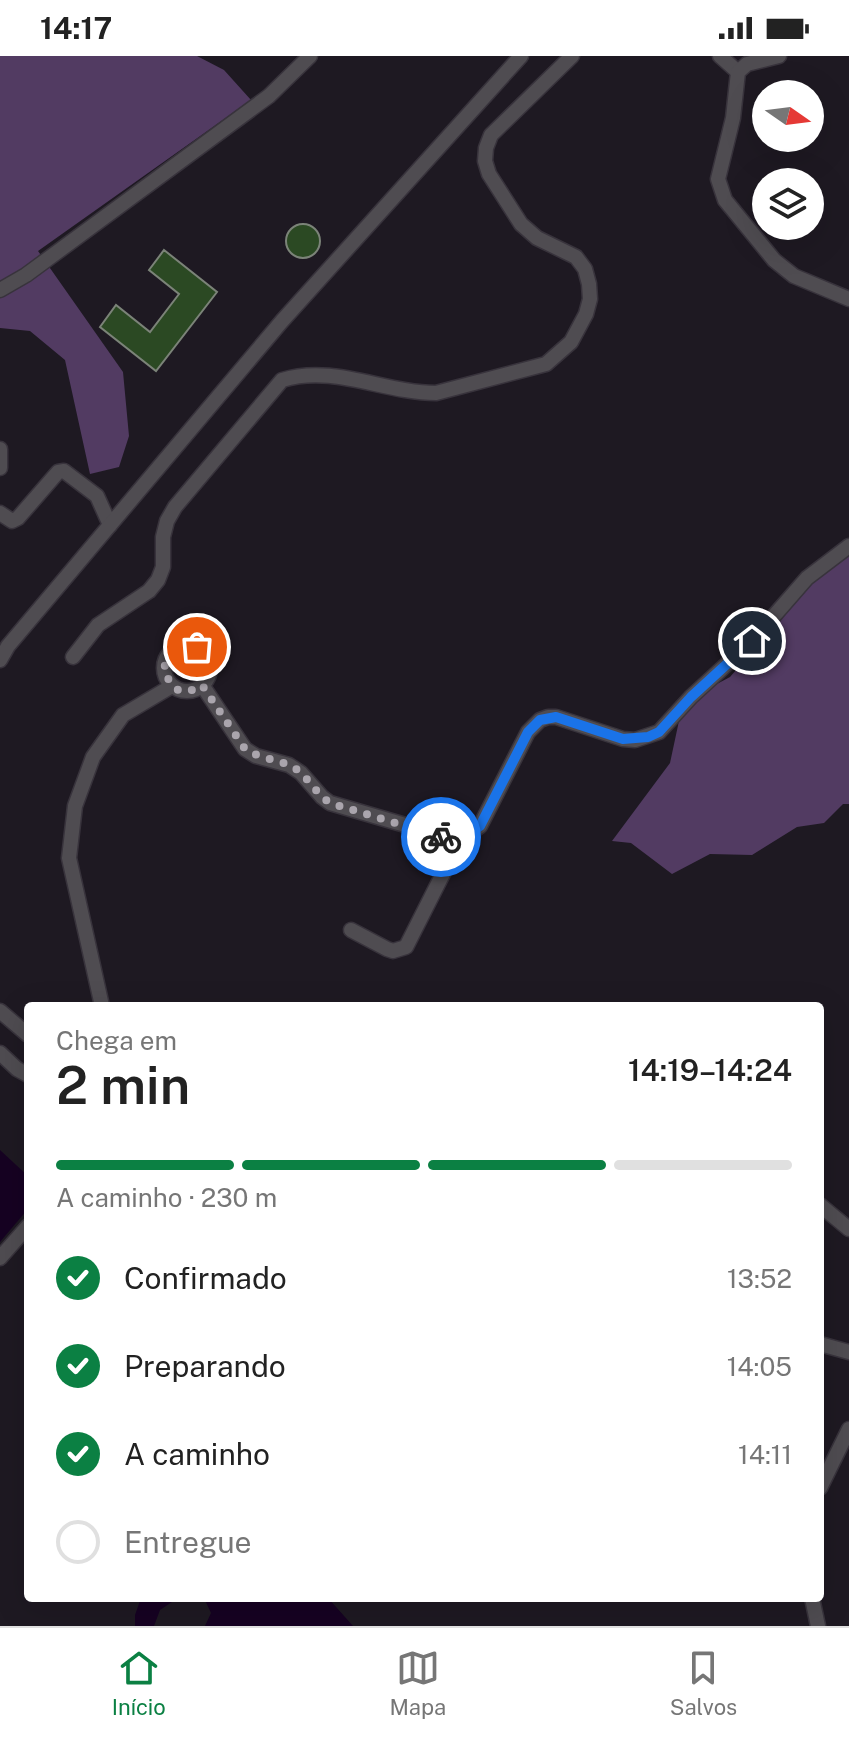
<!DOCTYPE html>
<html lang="pt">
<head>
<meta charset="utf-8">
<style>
	body { margin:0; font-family:"Public Sans",sans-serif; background:#f2f2f2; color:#222; height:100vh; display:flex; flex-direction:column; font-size:30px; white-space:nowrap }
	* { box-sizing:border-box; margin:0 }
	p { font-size:26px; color:#767676 }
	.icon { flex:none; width:44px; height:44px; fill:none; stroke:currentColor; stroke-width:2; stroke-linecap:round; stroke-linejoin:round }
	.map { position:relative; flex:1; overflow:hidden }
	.details { position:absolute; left:24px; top:946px; width:800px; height:600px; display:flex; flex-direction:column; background:#fff; border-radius:8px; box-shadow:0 8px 32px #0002 }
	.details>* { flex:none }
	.needle { width:52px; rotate:104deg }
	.tools { position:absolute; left:752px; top:24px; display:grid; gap:16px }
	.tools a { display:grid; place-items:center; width:72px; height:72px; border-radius:50%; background:#fff; box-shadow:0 8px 32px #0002; font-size:40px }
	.pin { position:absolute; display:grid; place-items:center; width:68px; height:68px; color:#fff; margin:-34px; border:4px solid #fff; border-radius:50%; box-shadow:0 2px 8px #0007 }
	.courier { position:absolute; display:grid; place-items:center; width:80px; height:80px; margin:-40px; border:6px solid #1a73e8; border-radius:50%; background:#fff; color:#222; box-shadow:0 2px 10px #0007 }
	.overview em { font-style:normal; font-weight:600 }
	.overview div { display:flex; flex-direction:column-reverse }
	.overview { display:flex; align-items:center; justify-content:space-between; height:136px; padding:0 32px }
	h1 { font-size:52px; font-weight:600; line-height:60px }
	.bar { display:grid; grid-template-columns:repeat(4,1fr); gap:12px 8px; align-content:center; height:96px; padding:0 32px }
	.bar i { height:10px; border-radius:6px; background:#e0e0e0 }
	.bar .on { background:#0b8043 }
	.bar p { grid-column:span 4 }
	ol { padding:0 32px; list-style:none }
	li { display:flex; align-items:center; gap:24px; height:88px }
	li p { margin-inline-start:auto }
	li .icon { padding:8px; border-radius:50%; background:#0b8043; color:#fff; stroke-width:4 }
	li:last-child { color:#767676 }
	li i { width:44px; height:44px; border:4px solid #e0e0e0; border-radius:50% }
	.status { display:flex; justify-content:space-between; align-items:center; height:56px; padding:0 40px; background:#fff; direction:ltr }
	.status svg { height:22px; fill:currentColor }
	.menu { display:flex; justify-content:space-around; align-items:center; height:112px; border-top:2px solid #e0e0e0; background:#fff; font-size:22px; color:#767676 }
	.menu a { display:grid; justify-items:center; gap:4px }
	.menu .on { color:#0b8043 }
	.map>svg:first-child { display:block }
</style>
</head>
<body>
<div class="status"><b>14:17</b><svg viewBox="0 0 49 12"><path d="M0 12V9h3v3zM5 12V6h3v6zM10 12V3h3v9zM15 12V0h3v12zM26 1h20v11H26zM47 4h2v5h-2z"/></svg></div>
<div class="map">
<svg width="849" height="1570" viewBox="0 0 849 1570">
	<rect width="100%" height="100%" fill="#1e1922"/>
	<g fill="#523b62">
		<path d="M 0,0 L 197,0 L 224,14 L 251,44 L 38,195 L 123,316 L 129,380 L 119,411 L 90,418 L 65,304 L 30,275 L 0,272 Z"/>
		<path d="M 849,485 L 849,748 L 843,748 L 824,767 L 797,771 L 752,799 L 710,798 L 672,818 L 631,787 L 612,785 L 670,707 L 683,646 L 730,621 L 845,487 Z"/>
	</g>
	<g fill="#160222">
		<path d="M 0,1094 L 28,1120 L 28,1153 L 0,1186 Z"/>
		<path d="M 141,1542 L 178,1542 L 160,1554 L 154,1570 L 135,1570 L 135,1559 Z"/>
		<path d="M 204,1542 L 328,1542 L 353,1570 L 205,1570 L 211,1557 Z"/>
	</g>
	<g fill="#2b4923" stroke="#7b8378" stroke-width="2">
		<circle cx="303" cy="185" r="17"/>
		<path d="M 164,194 L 217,236 L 156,315 L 100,271 L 116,249 L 150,276 L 179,238 L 149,214 Z"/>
	</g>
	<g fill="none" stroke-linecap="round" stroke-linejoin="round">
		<defs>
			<g id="minor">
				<path d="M 720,0 L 738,16"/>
				<path d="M 779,0 L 747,8 L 738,16 L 733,62 L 718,123 L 725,144 L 774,204 L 794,220 L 849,243"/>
				<path d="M 0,234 L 26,219 L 269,40 L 310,0"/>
				<path d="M 0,393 L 0,412"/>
				<path d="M 0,457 L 12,465 L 18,462 L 58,416 L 64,415 L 97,440 L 110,469"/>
				<circle cx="187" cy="612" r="23"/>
				<path d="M 73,601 L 98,569 L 149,535 L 158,524 L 163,511 L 163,481 L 167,465 L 175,451 L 282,324 C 334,308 384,337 436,337 L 546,308 L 571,286 L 586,258 L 590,243 L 589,228 L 585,213 L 576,201 L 537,182 L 521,168 L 489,118 L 485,105 L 486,92 L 491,79 L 572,0"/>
				<path d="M 0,604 L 8,590 L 282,265 L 521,0"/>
				<path d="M 202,629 L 245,693 L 256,700 L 289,709 L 301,717 L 322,741 L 330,747 L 453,783 L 463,782 L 480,770 L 528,676 L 540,664 L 548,661 L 556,661 L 623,683 L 635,684 L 659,676 L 691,641 L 752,585 L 807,522 L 849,490"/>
				<path d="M 351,874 L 387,893 L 393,895 L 406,891 L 454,796 L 453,783"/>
				<path d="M 102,950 L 69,802 L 75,750 L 93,701 L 123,659 L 172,630"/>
				<path d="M 0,955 L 28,979"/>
				<path d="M 0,997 L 17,1013 L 28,1019"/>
				<path d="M 820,1149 L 849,1173"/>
				<path d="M 0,1202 L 28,1170"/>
				<path d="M 820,1288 L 849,1296"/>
				<path d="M 820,1432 L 849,1373"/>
				<path d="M 812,1542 L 818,1570"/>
			</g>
		</defs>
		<use href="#minor" stroke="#38333c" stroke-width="17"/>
		<use href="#minor" stroke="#4f4c51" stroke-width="14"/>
	</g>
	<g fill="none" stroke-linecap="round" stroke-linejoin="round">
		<path stroke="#aaa5ad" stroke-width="8" stroke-dasharray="0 14.4" d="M 197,591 C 176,585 162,598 165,619 L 178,634 L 190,635 L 202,629 L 245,693 C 260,703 278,703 293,711 C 308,720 315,737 330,747 L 441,781"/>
		<path stroke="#1a73e8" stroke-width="10" d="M 441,781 L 463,782 L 480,770 L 528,676 L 540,664 L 556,661 L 623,683 L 648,681 L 659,676 L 691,641 L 752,585"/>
	</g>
</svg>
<div class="tools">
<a><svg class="needle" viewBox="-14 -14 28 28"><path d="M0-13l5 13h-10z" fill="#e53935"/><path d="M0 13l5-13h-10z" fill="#767676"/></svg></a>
<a><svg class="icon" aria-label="layers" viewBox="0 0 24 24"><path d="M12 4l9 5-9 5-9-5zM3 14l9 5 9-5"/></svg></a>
</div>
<div class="pin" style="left:197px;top:591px;background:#ea580c"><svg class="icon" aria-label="bag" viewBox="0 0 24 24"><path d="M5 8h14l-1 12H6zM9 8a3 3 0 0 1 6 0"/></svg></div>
<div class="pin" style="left:752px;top:585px;background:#1f2937"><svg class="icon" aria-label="home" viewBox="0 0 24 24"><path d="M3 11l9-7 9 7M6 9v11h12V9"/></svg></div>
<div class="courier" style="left:441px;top:781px"><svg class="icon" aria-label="bike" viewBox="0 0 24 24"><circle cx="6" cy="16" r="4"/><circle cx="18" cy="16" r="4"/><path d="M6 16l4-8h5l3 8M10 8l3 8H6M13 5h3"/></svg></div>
<section class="details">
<div class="overview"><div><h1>2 min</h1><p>Chega em</p></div><em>14:19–14:24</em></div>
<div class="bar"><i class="on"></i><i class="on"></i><i class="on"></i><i></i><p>A caminho · 230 m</p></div>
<ol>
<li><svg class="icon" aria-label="check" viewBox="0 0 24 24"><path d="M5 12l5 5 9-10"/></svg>Confirmado<p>13:52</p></li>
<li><svg class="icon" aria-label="check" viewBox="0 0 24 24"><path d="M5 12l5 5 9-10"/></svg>Preparando<p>14:05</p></li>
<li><svg class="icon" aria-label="check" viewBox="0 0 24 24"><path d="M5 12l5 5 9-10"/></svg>A caminho<p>14:11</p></li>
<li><i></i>Entregue</li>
</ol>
</section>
</div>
<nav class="menu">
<a class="on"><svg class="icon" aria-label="home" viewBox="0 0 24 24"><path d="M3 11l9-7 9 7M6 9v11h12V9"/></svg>Início</a>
<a><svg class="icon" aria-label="map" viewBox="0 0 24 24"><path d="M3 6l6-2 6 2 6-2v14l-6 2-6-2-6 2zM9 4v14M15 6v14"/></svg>Mapa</a>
<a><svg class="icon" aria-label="saved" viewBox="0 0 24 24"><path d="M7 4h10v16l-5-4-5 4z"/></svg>Salvos</a>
</nav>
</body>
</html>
